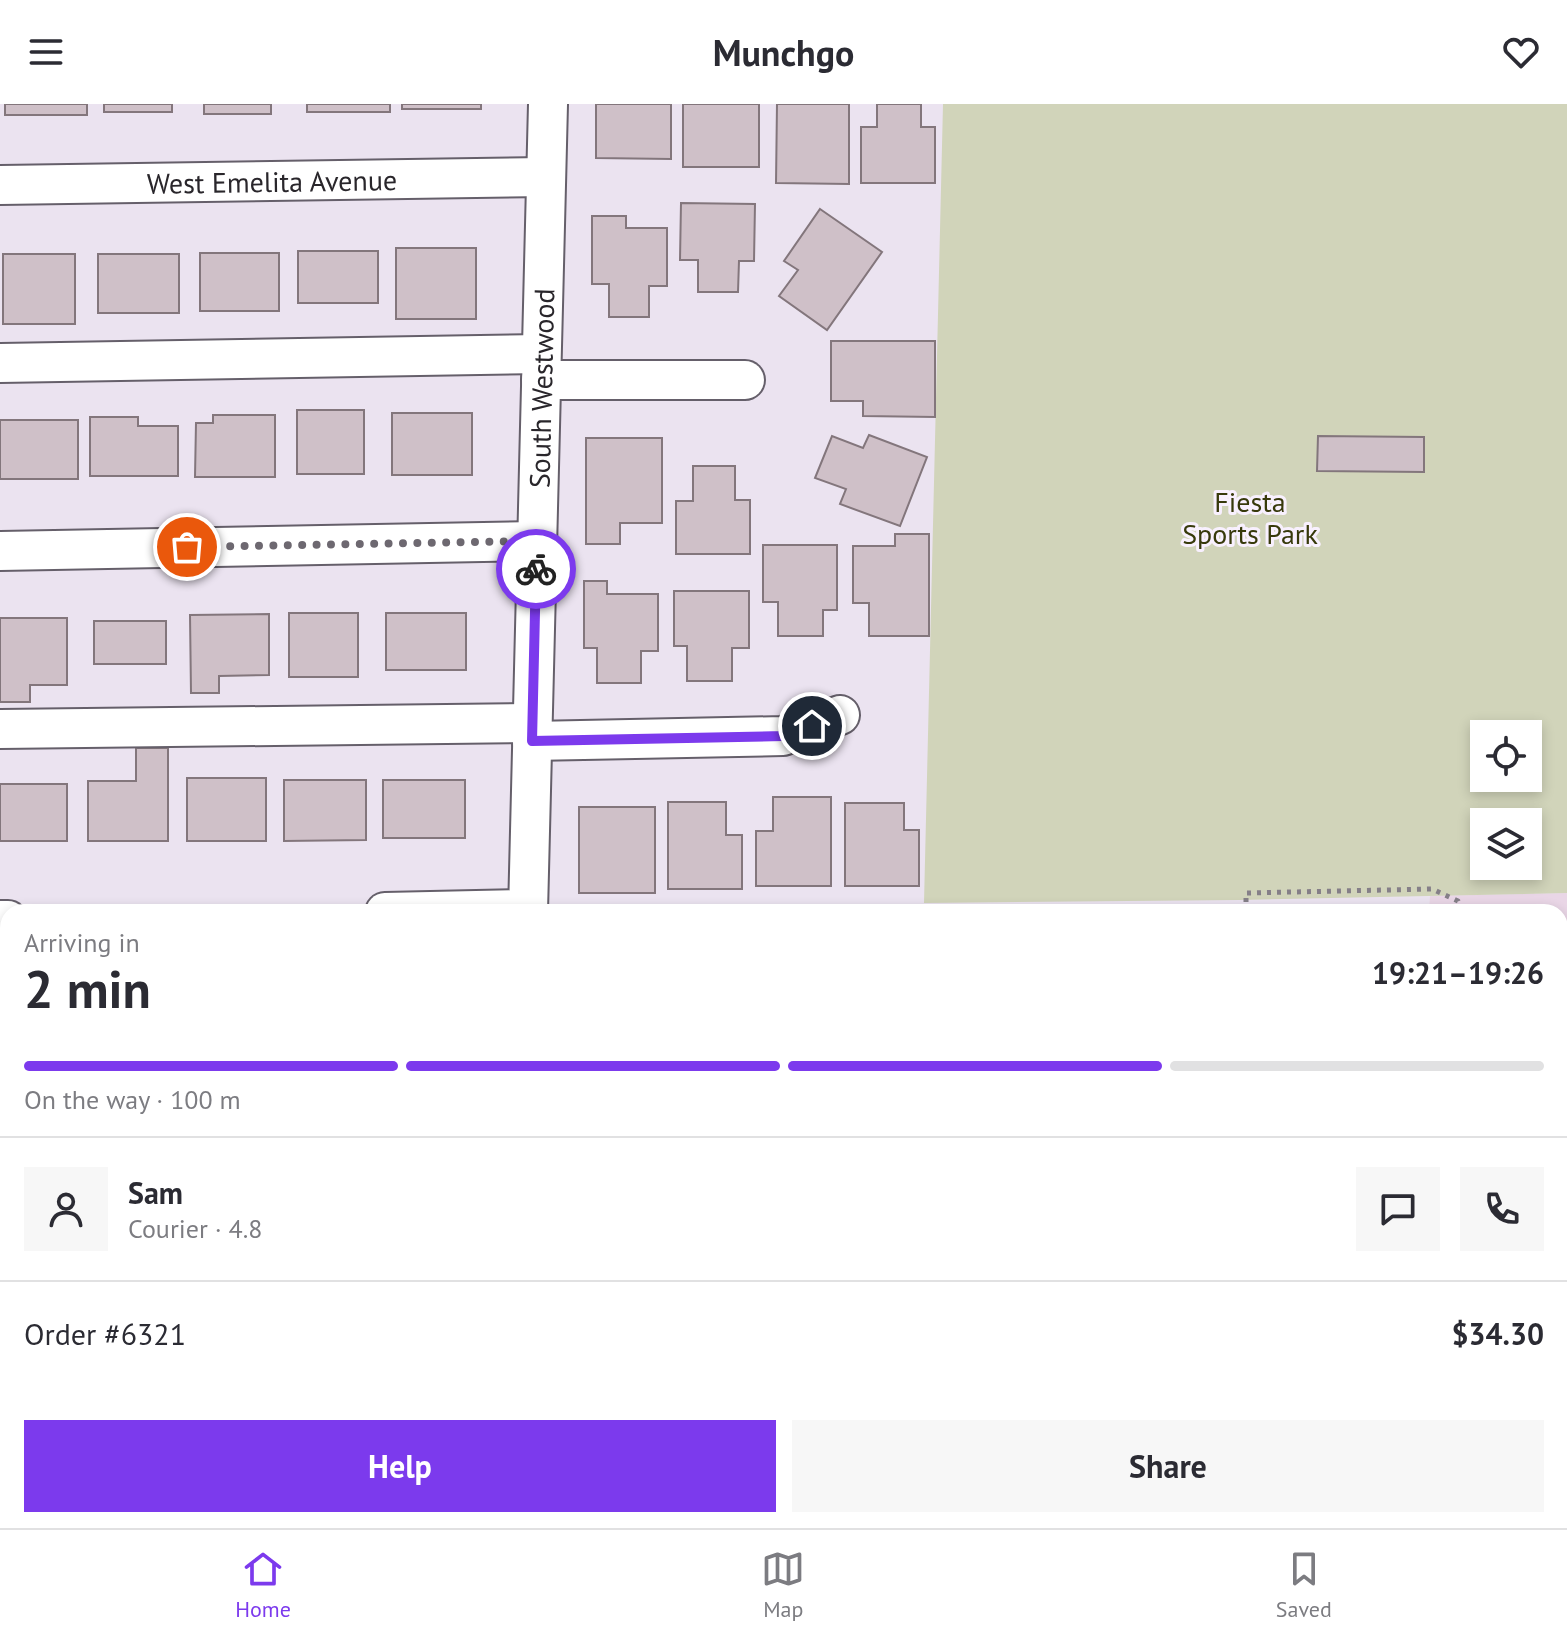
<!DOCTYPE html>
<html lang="en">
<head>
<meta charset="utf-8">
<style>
	body { margin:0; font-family:"PT Sans",sans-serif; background:#f7f7f7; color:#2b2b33; height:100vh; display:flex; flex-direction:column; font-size:30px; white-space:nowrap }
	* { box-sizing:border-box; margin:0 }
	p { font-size:26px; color:#7c7c81 }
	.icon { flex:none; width:44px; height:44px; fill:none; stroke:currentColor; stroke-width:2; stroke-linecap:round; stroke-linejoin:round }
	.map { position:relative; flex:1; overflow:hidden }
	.side { position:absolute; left:0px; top:800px; width:1568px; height:624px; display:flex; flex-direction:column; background:#fff; border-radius:24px 24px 0 0; box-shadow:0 4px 12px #0003 }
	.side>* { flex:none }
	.tools { position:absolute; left:1470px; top:616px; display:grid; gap:16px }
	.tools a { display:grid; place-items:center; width:72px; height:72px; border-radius:0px; background:#fff; box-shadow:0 4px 12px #0003; font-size:40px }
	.pin { position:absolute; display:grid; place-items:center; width:68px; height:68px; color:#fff; margin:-34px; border:4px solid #fff; border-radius:50%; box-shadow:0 2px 8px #0007 }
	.courier { position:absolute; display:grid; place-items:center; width:80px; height:80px; margin:-40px; border:6px solid #7c3aed; border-radius:50%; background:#fff; color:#222; box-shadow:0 2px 10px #0007 }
	.head em { font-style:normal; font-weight:700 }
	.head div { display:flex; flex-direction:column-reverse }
	.head { display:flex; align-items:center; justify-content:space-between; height:136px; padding:0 24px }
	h1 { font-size:52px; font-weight:700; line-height:60px }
	.bar { display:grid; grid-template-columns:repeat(4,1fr); gap:12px 8px; align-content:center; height:96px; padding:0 24px }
	.bar i { height:10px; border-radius:6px; background:#e1e1e2 }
	.bar .active { background:#7c3aed }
	.bar p { grid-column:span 4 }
	.line { display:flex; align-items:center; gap:20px; padding:0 24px; border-top:2px solid #e1e1e2 }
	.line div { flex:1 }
	.round { display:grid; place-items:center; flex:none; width:84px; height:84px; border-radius:0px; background:#f7f7f7 }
	.button { display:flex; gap:16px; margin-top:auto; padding:16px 24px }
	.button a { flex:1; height:92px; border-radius:0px; background:#7c3aed; color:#fff; font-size:32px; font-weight:700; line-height:92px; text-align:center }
	.button a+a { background:#f7f7f7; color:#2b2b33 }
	header { display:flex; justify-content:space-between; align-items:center; height:104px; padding:0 24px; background:#fff; font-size:36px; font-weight:700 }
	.tab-bar { display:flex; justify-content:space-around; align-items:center; height:112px; border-top:2px solid #e1e1e2; background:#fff; font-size:22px; color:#7c7c81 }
	.tab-bar a { display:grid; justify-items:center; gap:4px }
	.tab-bar .active { color:#7c3aed }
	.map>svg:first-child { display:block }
</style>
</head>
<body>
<header><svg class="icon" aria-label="menu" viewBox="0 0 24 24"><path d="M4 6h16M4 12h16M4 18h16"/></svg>Munchgo<svg class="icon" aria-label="heart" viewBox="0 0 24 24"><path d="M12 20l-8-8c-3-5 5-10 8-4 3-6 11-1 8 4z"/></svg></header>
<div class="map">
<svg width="1567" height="1424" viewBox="0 0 1567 1424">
	<rect width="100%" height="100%" fill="#ebe3f0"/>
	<path fill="#e9d6e6" d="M 1567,789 L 1567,1424 L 1416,1424 L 1416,1416 L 1560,1416 L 1560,808 L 1429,808 L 1430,792 Z"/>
	<path fill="#d1d4ba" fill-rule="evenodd" d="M 943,0 L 1567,0 L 1567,789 L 1239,796 L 924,799 ZM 1484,630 L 1528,630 L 1528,674 L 1484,674 ZM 1484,718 L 1528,718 L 1528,762 L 1484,762 Z"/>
	<g fill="#cfc0c8" stroke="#83767c" stroke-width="2">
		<rect x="5" y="0" width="82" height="11"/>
		<rect x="104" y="0" width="68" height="8"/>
		<rect x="204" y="0" width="67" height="10"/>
		<rect x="307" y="0" width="83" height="8"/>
		<rect x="402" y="0" width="79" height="5"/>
		<path d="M 596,0 L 671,0 L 671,55 L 596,54 Z"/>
		<rect x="683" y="0" width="76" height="63"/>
		<path d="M 777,0 L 849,0 L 849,80 L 776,79 Z"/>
		<path d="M 877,0 L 921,0 L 921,23 L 935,23 L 935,79 L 861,79 L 861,23 L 877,23 Z"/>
		<path d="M 681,99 L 755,100 L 754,157 L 739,157 L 738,188 L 698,188 L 698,156 L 680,156 Z"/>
		<path d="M 820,105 L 882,148 L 827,226 L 779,192 L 798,166 L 784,157 Z"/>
		<path d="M 592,112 L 626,112 L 626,124 L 667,124 L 667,182 L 649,182 L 649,213 L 609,213 L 609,180 L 592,180 Z"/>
		<rect x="396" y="144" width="80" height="71"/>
		<rect x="298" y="147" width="80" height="52"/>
		<rect x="200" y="149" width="79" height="58"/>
		<rect x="3" y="150" width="72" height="70"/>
		<rect x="98" y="150" width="81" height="59"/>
		<path d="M 831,237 L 935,237 L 935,313 L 863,312 L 863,297 L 831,297 Z"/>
		<rect x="297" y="306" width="67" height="64"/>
		<rect x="392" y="309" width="80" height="62"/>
		<path d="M 213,311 L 275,311 L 275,373 L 195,373 L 196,319 L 213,319 Z"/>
		<path d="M 90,313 L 138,313 L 138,322 L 178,322 L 178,372 L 90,372 Z"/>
		<rect x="0" y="316" width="78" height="59"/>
		<path d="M 869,331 L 927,353 L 900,422 L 840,400 L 846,385 L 815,374 L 832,332 L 863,344 Z"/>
		<path d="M 1318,332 L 1424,333 L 1424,368 L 1317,367 Z"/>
		<path d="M 586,334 L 662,334 L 662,419 L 620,419 L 620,440 L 586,440 Z"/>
		<path d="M 693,362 L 735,362 L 735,396 L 750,396 L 750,450 L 676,450 L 676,397 L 693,397 Z"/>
		<path d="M 895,430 L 929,430 L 929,532 L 869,532 L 869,499 L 853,499 L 853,442 L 895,442 Z"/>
		<path d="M 763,441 L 837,441 L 837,506 L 823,506 L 823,532 L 778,532 L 778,498 L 763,498 Z"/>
		<path d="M 584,477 L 607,477 L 607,490 L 658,490 L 658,547 L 641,547 L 641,579 L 597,579 L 597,544 L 584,544 Z"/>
		<path d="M 674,487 L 749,487 L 749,544 L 732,544 L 732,577 L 687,577 L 687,542 L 674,542 Z"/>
		<rect x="289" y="509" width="69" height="64"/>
		<rect x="386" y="509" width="80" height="57"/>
		<path d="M 269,510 L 269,571 L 219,572 L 219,589 L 191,589 L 190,511 Z"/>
		<path d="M 0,514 L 67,514 L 67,581 L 30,581 L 30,598 L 0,598 Z"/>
		<rect x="94" y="517" width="72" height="43"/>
		<path d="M 136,644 L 168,644 L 168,737 L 88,737 L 88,677 L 136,677 Z"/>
		<rect x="187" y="674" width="79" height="63"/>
		<path d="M 284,676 L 366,676 L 366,736 L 284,737 Z"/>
		<rect x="383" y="676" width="82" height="58"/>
		<rect x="0" y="680" width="67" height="57"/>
		<path d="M 773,693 L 831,693 L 831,782 L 756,782 L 756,727 L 773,727 Z"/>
		<path d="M 668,698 L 726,698 L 726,731 L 742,731 L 742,785 L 668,785 Z"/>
		<path d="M 845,699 L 904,699 L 904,726 L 919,726 L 919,782 L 845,782 Z"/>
		<rect x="579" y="703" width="76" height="86"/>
		<rect x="0" y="894" width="8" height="57"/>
		<rect x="1560" y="969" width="7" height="41"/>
		<path d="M 1560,1033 L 1566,1033 L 1565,1075 L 1560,1075 Z"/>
		<rect x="0" y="1058" width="8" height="59"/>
		<rect x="0" y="1259" width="8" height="53"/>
		<path d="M 67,1416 L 135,1418 L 135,1424 L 67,1424 Z"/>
		<rect x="167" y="1416" width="67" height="8"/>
		<rect x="267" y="1416" width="78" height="8"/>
		<path d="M 409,1416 L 455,1416 L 455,1424 L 363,1424 L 409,1424 Z"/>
		<rect x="564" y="1416" width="73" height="8"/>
		<rect x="656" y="1416" width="63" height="8"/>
		<rect x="743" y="1416" width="73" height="8"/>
		<rect x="836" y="1416" width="73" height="8"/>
		<rect x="927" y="1416" width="74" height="8"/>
		<rect x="1019" y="1416" width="75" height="8"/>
		<rect x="1115" y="1416" width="72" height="8"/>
		<rect x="0" y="1419" width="54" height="5"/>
	</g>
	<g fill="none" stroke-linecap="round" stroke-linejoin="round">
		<defs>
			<g id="minor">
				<path id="s1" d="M 0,81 L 545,73"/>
				<path d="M 0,259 L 541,250"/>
				<path d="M 541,276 L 745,276"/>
				<path d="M 0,447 L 537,437"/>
				<path d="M 0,625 L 532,619"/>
				<path d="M 532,637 L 783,632 L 840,611"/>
				<path d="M 385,808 L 528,805"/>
				<path id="s2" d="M 528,808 L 548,0"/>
				<path d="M 0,816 L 8,816"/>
				<path d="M 0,992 L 8,992"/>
				<path d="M 0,1186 L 8,1186"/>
				<path d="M 0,1367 L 8,1366"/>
				<path d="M 512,1424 L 513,1416"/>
				<path d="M 1237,1424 L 1237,1416"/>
			</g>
		</defs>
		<use href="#minor" stroke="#655f6a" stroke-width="42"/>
		<path stroke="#857f88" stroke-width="5" stroke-dasharray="4 6" stroke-linecap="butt" d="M 1246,808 L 1246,789 L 1432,785 L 1458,797 L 1462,808"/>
		<use href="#minor" stroke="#fff" stroke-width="38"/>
	</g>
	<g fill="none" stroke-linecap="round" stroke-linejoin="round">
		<path stroke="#6d6870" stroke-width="8" stroke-dasharray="0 14.4" d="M 187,443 L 537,437 L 536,465"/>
		<path stroke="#7c3aed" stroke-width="10" d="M 536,465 L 532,637 L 783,632 L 812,622"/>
	</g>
	<g text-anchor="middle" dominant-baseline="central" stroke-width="6" stroke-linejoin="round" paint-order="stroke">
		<g font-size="28" fill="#29262b" stroke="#f8f0fe">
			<text stroke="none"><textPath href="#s1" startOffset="272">West Emelita Avenue</textPath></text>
			<text stroke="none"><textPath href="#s2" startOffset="524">South Westwood</textPath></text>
		</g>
		<g font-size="28" fill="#37390b" stroke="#f8f0fe">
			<text x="1250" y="397">Fiesta<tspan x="1250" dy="32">Sports Park</tspan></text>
		</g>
	</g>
</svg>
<div class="tools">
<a><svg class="icon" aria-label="locate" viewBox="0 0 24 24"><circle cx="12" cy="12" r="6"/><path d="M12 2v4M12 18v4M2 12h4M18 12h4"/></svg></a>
<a><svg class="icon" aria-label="layers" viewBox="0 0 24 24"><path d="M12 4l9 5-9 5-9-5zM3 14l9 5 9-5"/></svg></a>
</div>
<div class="pin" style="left:187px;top:443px;background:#ea580c"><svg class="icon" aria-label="bag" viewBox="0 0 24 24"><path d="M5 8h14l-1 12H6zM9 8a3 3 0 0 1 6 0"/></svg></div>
<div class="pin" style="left:812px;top:622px;background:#1f2937"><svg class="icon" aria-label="home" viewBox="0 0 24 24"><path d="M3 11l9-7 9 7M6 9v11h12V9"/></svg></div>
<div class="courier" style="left:536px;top:465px"><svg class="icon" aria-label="bike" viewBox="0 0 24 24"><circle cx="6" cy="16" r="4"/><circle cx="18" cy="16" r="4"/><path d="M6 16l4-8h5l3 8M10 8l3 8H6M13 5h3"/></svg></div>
<section class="side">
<div class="head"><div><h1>2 min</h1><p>Arriving in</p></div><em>19:21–19:26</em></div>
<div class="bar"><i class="active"></i><i class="active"></i><i class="active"></i><i></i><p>On the way · 100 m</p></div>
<div class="line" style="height:144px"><a class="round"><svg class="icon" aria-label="person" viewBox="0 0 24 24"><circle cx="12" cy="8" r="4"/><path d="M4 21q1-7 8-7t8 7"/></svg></a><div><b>Sam</b><p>Courier · 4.8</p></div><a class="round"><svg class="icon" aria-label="chat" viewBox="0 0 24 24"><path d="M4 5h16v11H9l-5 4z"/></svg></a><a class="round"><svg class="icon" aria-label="phone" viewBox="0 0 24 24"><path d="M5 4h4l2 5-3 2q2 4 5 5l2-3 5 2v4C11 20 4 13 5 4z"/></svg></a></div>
<div class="line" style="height:104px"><div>Order #6321</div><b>$34.30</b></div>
<div class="button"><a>Help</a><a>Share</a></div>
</section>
</div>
<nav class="tab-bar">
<a class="active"><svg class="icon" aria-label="home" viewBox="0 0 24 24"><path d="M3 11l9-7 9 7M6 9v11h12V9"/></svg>Home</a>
<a><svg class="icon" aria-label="map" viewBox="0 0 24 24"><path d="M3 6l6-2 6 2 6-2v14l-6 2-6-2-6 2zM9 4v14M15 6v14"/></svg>Map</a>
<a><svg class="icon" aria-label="saved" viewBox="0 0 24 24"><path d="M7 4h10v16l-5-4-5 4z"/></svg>Saved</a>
</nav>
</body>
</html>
